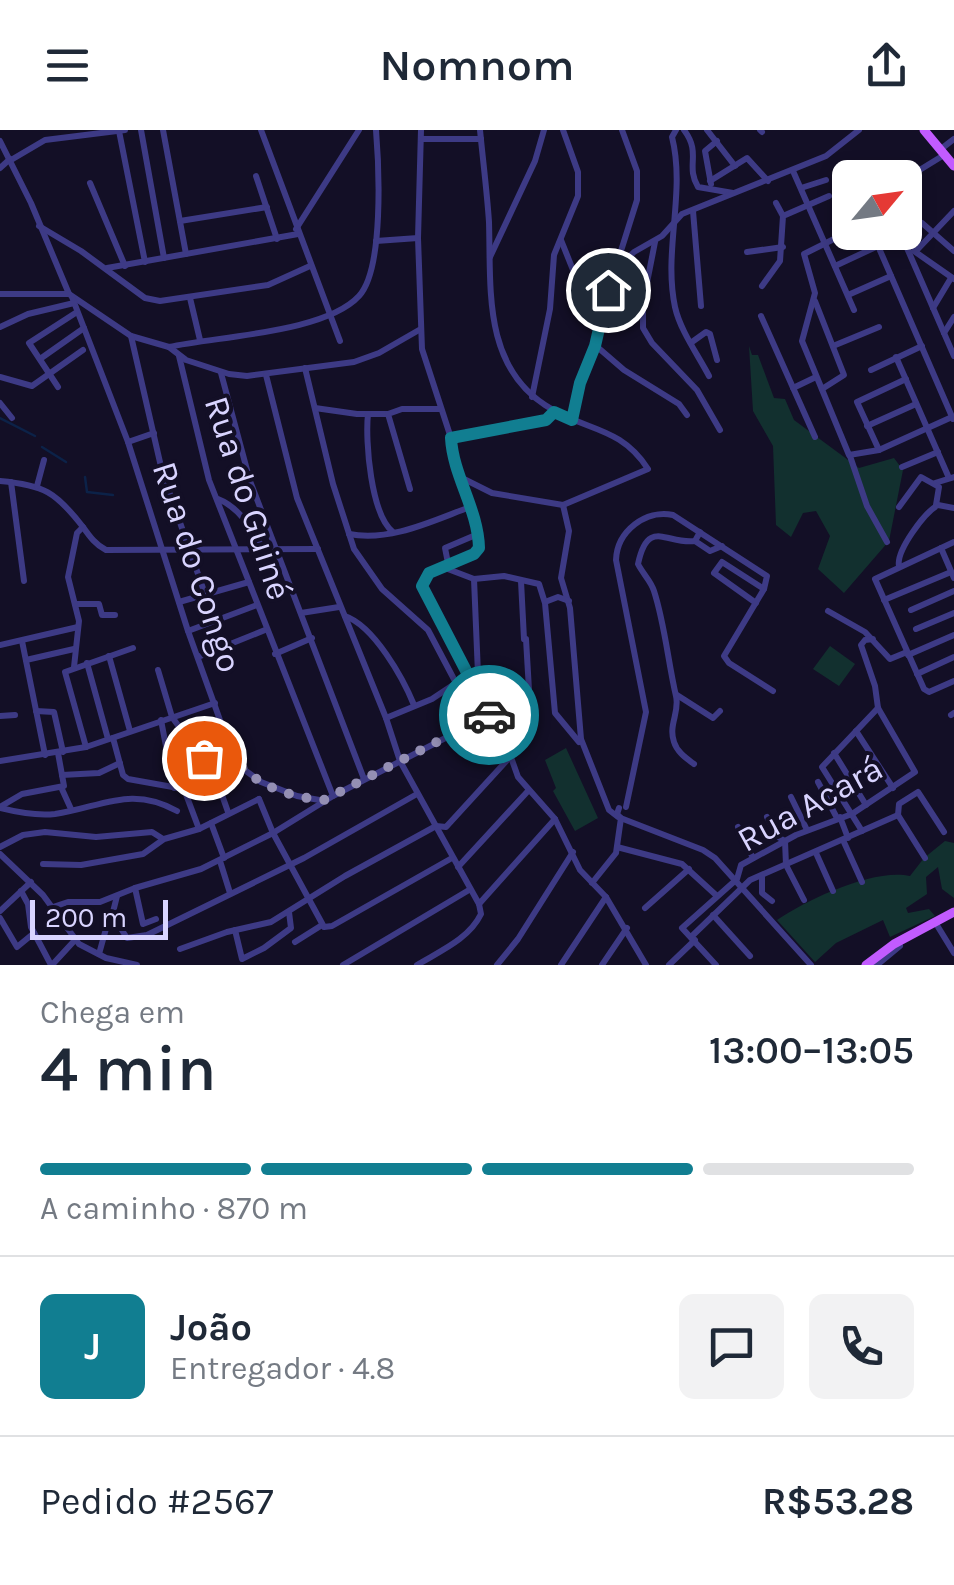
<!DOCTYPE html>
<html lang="pt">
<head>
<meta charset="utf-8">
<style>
	body { margin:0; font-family:Karla,sans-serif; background:#f2f2f3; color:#1f2937; height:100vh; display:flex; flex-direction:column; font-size:38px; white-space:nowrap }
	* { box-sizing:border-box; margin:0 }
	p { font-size:32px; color:#747a83 }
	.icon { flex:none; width:55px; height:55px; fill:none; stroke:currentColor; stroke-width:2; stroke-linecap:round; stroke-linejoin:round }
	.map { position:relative; height:835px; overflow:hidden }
	.drawer { display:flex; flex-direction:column; background:#fff; flex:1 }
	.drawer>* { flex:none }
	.needle { width:65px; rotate:61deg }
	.buttons { position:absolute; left:832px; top:30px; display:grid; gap:20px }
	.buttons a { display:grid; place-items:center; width:90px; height:90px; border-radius:15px; background:#fff; box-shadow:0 5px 15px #0003; font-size:50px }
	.scale { position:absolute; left:30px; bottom:25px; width:138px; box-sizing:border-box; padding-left:10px; border:5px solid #d9d4ff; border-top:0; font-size:28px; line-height:35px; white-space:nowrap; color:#d9d4ff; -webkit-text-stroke:8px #130f26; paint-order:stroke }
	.pin { position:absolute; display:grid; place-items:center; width:85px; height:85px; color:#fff; margin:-42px; border:5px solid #fff; border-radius:50%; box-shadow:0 2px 10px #0007 }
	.courier { position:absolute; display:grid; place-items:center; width:100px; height:100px; margin:-50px; border:8px solid #117e91; border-radius:50%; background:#fff; color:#222; box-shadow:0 2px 12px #0007 }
	.headline em { font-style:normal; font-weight:600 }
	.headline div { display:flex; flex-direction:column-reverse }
	.headline { display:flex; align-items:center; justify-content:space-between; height:170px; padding:0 40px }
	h1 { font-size:65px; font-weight:600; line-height:75px }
	.bar { display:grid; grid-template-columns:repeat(4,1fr); gap:15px 10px; align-content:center; height:120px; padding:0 40px }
	.bar i { height:12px; border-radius:8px; background:#e0e1e3 }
	.bar .on { background:#117e91 }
	.bar p { grid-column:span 4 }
	.line { display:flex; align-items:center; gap:25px; padding:0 40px; border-top:2px solid #e0e1e3 }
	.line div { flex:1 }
	.round { display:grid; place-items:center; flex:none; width:105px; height:105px; border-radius:15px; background:#f2f2f3 }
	header { display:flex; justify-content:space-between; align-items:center; height:130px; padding:0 40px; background:#fff; font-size:45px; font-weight:600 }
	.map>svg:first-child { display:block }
</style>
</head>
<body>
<header><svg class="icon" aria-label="menu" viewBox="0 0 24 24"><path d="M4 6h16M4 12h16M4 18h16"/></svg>Nomnom<svg class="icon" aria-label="share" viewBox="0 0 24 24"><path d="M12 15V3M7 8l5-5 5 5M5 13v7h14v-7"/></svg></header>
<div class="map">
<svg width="954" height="835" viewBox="0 0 954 835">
	<rect width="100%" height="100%" fill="#130f26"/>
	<g fill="#12302f">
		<path d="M 749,216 L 752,225 L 758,225 L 774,268 L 785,269 L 794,290 L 859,338 L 894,328 L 903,340 L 889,411 L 844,463 L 818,439 L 830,406 L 816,381 L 803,383 L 791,407 L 776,395 L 773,316 L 753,281 Z"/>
		<path d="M 830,516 L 855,534 L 839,556 L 813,539 Z"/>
		<path d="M 566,618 L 598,688 L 575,701 L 553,661 L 556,658 L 545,630 Z"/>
		<path d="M 945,711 L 954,713 L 954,768 L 942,759 L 938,737 L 926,747 L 927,764 L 906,778 L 908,783 L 929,779 L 935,786 L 890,807 L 883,790 L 836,813 L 815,832 L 777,790 C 808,769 874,738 910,746 L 924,728 Z"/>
	</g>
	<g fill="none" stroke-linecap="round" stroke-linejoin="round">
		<g stroke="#0c2248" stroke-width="2.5">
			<path d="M 0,288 L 35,306"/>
			<path d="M 42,317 L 66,332"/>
			<path d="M 85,347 L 87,362 L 113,365"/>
		</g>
		<g stroke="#3d3a85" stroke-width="6">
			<path d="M 141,0 L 164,128"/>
			<path d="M 163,0 L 186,124"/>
			<path d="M 261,0 L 340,211"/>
			<path d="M 421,0 L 418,108 L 422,219 L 451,308 L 479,415 C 469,435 435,431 422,453 L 423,461 L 507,616 L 518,647 L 555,689 L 580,740 L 606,767 L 646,835"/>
			<path d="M 676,0 L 672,7 C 686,62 663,121 675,177 C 680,200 698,225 709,246"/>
			<path d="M 684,0 C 702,24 685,35 698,57 L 733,63"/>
			<path d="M 707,0 L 735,36"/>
			<path d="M 760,0 L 762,2"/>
			<path d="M 119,1 L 145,132"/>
			<path d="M 421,9 L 481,9"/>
			<path d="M 0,11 L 31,73 L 69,164"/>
			<path d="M 941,19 L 954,9"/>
			<path d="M 11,30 L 45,10 L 125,0"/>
			<path d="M 0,38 L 10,29"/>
			<path d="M 793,41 L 854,180"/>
			<path d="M 256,46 L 277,109"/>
			<path d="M 905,49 L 944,25"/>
			<path d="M 710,51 L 747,28 L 768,51"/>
			<path d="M 90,53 L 125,136"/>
			<path d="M 711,54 L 705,21 L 717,11"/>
			<path d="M 801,58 L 826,50"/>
			<path d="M 776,73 L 783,86"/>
			<path d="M 693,81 L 701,176"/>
			<path d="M 180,91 L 267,77"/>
			<path d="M 922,93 L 954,121"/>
			<path d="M 39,96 L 81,121 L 145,168 L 160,171 L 268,155 L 310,136"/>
			<path d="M 296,99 L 359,0"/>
			<path d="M 850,101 L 804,124 L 815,163 L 802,211 L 849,325 L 879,320 L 952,287"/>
			<path d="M 872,102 L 953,289"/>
			<path d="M 900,102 L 954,226"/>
			<path d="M 561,110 L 597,200"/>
			<path d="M 376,111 L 418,108"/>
			<path d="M 655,112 L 643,173 L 643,198 L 652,213 L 697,260 L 720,300"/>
			<path d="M 914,121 L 954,149"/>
			<path d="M 916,121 L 954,81"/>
			<path d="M 747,122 L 783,117"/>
			<path d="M 490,127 L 535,31 L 544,0"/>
			<path d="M 835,136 L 878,116"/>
			<path d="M 107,138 L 298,104"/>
			<path d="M 617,139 L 634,122 L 662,106 L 682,84 L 826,26 L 859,0"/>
			<path d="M 762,156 L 780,131 L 783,86 L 829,66"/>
			<path d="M 0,164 L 69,164 L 131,206 L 169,217 L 186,230 L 229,244 L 247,246 L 354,232 L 379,223 L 419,200"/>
			<path d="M 848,165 L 891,146"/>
			<path d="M 72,167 L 128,312 L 188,501 L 230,618 L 246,641 L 261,652 L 297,666 L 325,671"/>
			<path d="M 190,168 L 200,210"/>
			<path d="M 815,171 L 844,245 L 822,259"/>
			<path d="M 933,178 L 951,148"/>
			<path d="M 761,186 L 815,307"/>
			<path d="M 0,197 L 28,184 L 74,173"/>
			<path d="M 944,203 L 954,187"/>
			<path d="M 131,206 L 162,341 L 205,464"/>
			<path d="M 692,212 L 706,202 L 710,204 L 717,230"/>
			<path d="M 595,215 L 624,240 L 679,274 L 687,285"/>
			<path d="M 833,216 L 879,197"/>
			<path d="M 169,217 C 218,206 325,203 359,166 C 384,139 379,36 376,0"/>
			<path d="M 179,226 L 209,350 L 333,666"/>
			<path d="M 896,227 L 949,348"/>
			<path d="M 40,229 L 84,198"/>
			<path d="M 305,238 L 333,354 L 354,419 L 382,459 L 428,500 L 456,553 L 432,569 L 386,588"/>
			<path d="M 871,240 L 922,216"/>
			<path d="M 221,243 L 250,351 L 364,649"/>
			<path d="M 266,245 L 297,368 L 386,588 L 400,631 L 479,774 L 555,689"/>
			<path d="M 0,247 L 32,256 L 83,220"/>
			<path d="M 58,257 L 29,213 L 77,182"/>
			<path d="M 793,258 L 816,247"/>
			<path d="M 532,267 L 550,179 L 554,125 L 578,66 L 578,42 L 563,0"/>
			<path d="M 0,273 L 12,288"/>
			<path d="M 315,278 L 357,284 L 388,284"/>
			<path d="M 368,284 C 365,311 371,385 393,402"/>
			<path d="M 572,290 L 581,249 L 595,215 L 609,159 L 637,70 L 637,41 L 622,0"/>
			<path d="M 867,296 L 916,274"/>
			<path d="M 451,308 L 546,289 L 554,282"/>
			<path d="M 128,312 L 154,303"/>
			<path d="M 879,320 L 857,272 L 906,249"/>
			<path d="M 850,326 L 867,376 L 887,412"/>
			<path d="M 902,337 L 938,322"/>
			<path d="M 462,348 L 492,363 L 563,375 L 648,339 C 620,295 583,301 545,275 C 483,234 491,159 489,92 C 487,62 483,31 480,0"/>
			<path d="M 0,351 C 44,355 56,362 83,397 C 90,407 96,415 106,420 L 318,419"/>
			<path d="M 11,352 L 24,451"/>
			<path d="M 935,353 L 954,347"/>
			<path d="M 37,356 L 44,330"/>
			<path d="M 410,359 L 388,284 L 402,279 L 441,279"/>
			<path d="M 218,369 C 239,377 253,399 263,419"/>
			<path d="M 563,375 L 569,401 L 561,448 L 570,478 L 581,609 L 609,680 L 618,687 L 703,720 L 715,728 L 811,835"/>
			<path d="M 899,377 L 921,347 L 939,357 L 936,375"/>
			<path d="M 349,404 C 390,412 432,391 470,377"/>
			<path d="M 695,411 L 710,421 L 722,416"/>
			<path d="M 954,412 L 875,449 L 924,559 L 929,562 L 954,551"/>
			<path d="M 941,418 L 954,448"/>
			<path d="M 448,433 L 445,418 L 478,404"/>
			<path d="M 440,436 L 474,449 L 504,446 L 539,454 L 545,473 L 555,583 L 579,612"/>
			<path d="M 899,436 C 896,421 924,383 938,375 L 954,378"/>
			<path d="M 521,451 L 524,509"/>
			<path d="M 884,470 L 951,442"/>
			<path d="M 179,472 L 249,452"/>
			<path d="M 545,472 L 558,467 L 569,471"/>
			<path d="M 756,473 L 714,443 L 722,432 L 764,459"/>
			<path d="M 75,474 L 99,474 L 102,485 L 115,485"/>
			<path d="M 911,480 L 954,461"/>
			<path d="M 828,481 L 865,502 L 890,529 L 907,522"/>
			<path d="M 301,483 L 339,477"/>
			<path d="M 345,486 C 374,496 403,548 414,575"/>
			<path d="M 916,499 L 954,483"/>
			<path d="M 188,501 L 257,475"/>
			<path d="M 526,509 L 530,577"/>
			<path d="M 22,511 L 45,625"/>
			<path d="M 0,515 L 78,497"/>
			<path d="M 275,524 L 312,508"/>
			<path d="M 908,525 L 954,505"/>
			<path d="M 109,526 L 130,601"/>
			<path d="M 198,527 L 265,500"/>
			<path d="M 26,530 L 74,519"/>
			<path d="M 87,533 L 108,609"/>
			<path d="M 74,537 L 79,491 L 68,447 L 77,403 L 83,397"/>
			<path d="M 158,540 L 172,587 L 216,648 L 228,682"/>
			<path d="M 917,544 L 954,527"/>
			<path d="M 471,550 L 478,544 L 474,449"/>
			<path d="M 453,556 L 476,592"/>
			<path d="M 677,565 L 713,588 L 720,581"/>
			<path d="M 36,581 L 54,582 L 63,622"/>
			<path d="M 951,585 L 954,583"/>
			<path d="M 0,586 L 15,585"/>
			<path d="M 161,590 L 174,658"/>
			<path d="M 856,601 L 893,658"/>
			<path d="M 113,608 L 123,645 L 128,649 L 184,659 L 240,635"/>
			<path d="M 86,617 L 65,542 L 133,518"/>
			<path d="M 834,623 L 866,675"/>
			<path d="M 0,631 L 86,617 L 215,573"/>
			<path d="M 694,634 C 686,628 677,622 674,612 C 668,595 680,582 676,566 C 668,532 665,495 654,461 C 651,451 643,444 638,434 C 648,387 667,415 695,411 L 700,402"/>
			<path d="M 62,645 L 99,643 L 120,633"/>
			<path d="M 818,652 L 837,688"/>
			<path d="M 61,657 L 71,679"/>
			<path d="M 184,659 L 199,699"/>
			<path d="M 791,667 L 807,700"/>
			<path d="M 259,669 L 273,703 L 324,797 L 332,796 L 452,728"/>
			<path d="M 0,677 L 22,664 L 64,656 L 58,623"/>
			<path d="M 626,677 L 646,582 L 616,430 C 617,401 646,379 673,385 L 767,446 L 764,459 L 724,526 L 729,533 L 773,561"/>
			<path d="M 0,678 C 16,682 38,686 55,684 C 102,677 131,655 177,681"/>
			<path d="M 898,685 L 899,674 L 918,662 L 944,702"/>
			<path d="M 898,685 L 925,728"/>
			<path d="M 767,687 L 778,707 L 785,711 L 786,735 L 804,770"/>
			<path d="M 840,687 L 848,708"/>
			<path d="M 211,693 L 224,728"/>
			<path d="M 738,697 L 753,728"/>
			<path d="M 862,701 L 822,637 L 878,578"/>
			<path d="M 843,710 L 862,752"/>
			<path d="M 0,717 L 23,705 L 45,702 L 96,707 L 152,702 L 163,709"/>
			<path d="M 617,717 L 682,734 L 717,766"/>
			<path d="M 816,723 L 833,761"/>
			<path d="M 0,724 L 43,765 L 79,814 L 106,828 L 137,835"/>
			<path d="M 220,731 L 230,763"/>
			<path d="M 43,734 L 81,735 L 143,724 L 164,709 L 199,699 L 259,669"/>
			<path d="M 458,737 L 528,661"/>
			<path d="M 762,747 L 762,763 L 772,771"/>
			<path d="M 592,753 L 616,723 L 621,688 L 617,684 L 619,678"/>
			<path d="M 135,758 L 143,794 L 156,789"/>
			<path d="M 21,761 L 28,774 L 31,797 L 51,835"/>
			<path d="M 117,766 L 111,790 L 118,794 L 127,808 L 147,805 L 304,728 L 417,664"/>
			<path d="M 53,777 L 68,772 L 100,772 L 135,758 L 201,739 L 273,703 L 333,666 L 490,585"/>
			<path d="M 645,778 L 689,739"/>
			<path d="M 0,781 L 31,752"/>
			<path d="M 713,785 L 750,826"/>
			<path d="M 0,788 L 17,817 L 34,803"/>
			<path d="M 935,792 L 954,823"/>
			<path d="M 235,800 L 242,829 L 264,818 L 291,798 L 289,782"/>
			<path d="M 691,807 L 750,750 L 898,685"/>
			<path d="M 295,812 L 322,795"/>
			<path d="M 180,819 L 227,802 L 271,792 L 345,746 L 436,696 L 446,697 L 510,627"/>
			<path d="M 99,824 L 109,788"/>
			<path d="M 52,835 L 75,810"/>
			<path d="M 343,835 L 469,760"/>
			<path d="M 417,835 C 440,821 469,809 481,784 L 479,774"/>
			<path d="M 497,835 L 518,809 L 573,722"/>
			<path d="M 561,835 L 606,767"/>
			<path d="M 602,835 L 627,798"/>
			<path d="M 669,835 L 695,810"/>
			<path d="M 716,835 L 682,798 L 737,749 L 741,735 L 796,705 L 852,684 L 915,642 L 878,578 L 875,556 L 861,515 L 865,510 L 873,509"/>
			<path d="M 877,835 L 900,816"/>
		</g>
		<g stroke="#c25bff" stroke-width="9">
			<path d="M 924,0 L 954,36"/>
			<path d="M 866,835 L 894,814 L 954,782"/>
		</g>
	</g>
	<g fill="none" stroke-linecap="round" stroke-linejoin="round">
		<path stroke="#948fb3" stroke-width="10" stroke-dasharray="0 18" d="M 204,628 L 216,648 L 240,635 C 261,658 295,668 324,670 L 489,585"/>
		<path stroke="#117e91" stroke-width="12" d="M 489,585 L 422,456 L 429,443 L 474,424 L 479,418 C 478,379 453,346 451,308 L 546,290 L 554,282 L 572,290 L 580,253 L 595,216 L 608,160"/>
	</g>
	<g text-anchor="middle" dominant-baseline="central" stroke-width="8" stroke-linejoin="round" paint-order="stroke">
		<g font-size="35" fill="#d9d4ff" stroke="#130f26">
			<text transform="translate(248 368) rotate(72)">Rua do Guiné</text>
			<text transform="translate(197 437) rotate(72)">Rua do Congo</text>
			<text transform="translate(810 674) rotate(-29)">Rua Acará</text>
		</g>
	</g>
</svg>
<div class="buttons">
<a><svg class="needle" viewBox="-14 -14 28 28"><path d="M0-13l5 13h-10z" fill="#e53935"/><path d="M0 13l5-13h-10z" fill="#747a83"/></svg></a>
</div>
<div class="scale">200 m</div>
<div class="pin" style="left:204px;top:628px;background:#ea580c"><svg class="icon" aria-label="bag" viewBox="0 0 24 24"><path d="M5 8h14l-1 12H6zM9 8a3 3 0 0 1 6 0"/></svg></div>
<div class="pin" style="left:608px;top:160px;background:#1f2937"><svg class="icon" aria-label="home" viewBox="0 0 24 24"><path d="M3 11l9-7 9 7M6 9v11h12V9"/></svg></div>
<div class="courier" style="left:489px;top:585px"><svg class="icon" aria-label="car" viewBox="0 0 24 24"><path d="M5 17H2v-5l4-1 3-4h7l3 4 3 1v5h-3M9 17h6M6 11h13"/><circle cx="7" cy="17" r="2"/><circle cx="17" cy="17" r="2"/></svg></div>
</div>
<section class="drawer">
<div class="headline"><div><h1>4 min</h1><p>Chega em</p></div><em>13:00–13:05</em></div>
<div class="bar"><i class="on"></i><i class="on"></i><i class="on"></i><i></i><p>A caminho · 870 m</p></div>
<div class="line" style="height:180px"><b class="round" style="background:#117e91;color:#fff">J</b><div><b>João</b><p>Entregador · 4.8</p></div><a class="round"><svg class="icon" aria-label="chat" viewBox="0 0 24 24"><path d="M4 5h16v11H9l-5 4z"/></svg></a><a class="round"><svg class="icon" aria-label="phone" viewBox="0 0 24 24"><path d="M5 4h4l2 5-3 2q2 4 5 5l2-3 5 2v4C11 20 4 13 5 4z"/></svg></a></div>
<div class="line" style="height:130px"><div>Pedido #2567</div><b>R$53.28</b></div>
</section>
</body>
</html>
